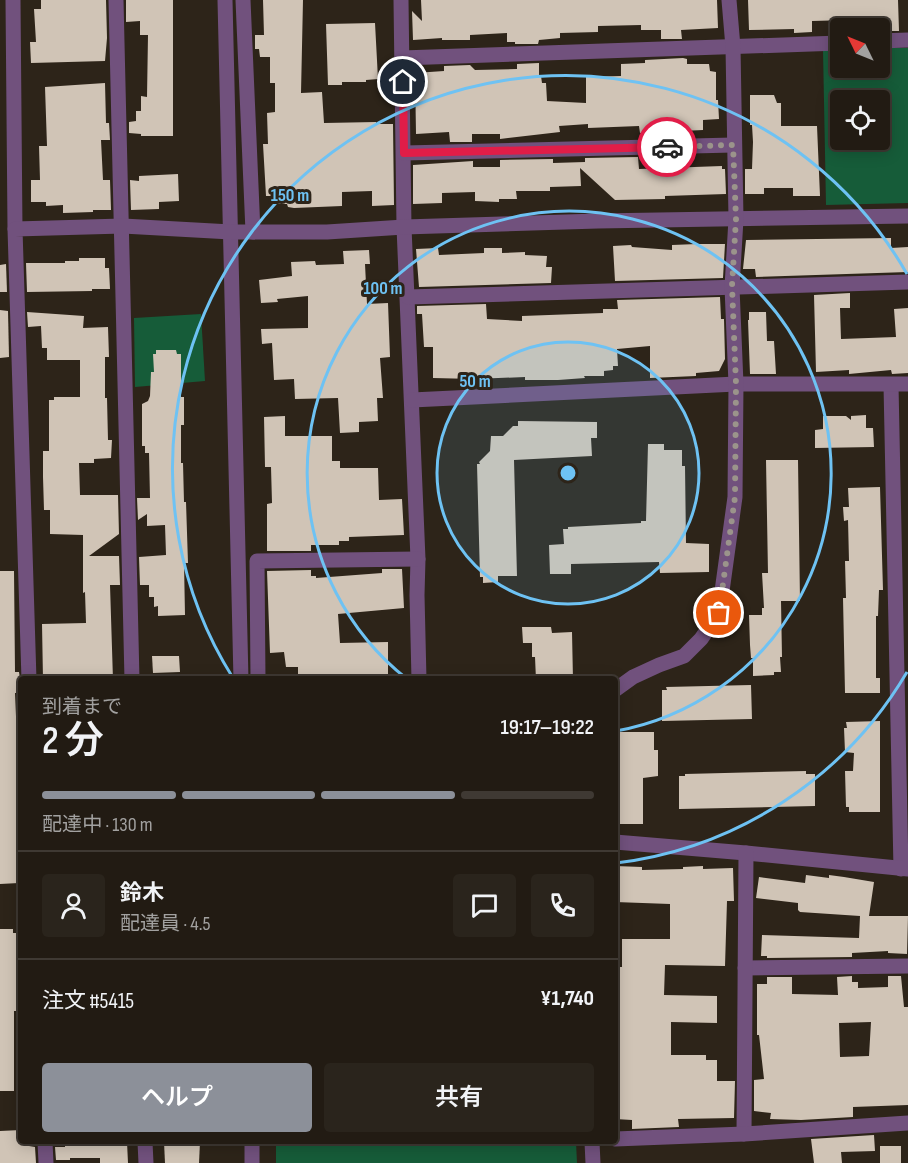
<!DOCTYPE html>
<html lang="ja">
<head>
<meta charset="utf-8">
<style>
	body { margin:0; font-family:"Sofia Sans Condensed","Noto Sans JP",sans-serif; background:#2a241c; color:#f1f3f6; height:100vh; display:flex; flex-direction:column; font-size:22px; white-space:nowrap }
	* { box-sizing:border-box; margin:0 }
	p { font-size:20px; color:#a2a1a0 }
	.icon { flex:none; width:33px; height:33px; fill:none; stroke:currentColor; stroke-width:2; stroke-linecap:round; stroke-linejoin:round }
	.map { position:relative; flex:1; overflow:hidden }
	.sheet { position:absolute; left:18px; top:676px; width:600px; height:468px; display:flex; flex-direction:column; background:#221b13; border-radius:6px; box-shadow:0 3px 15px #0003,0 0 0 2px #3f3933 }
	.sheet>* { flex:none }
	.needle { width:39px; rotate:313deg }
	.fabs { position:absolute; left:830px; top:18px; display:grid; gap:12px }
	.fabs a { display:grid; place-items:center; width:60px; height:60px; border-radius:6px; background:#221b13; box-shadow:0 3px 15px #0003,0 0 0 2px #3f3933; font-size:30px }
	.pin { position:absolute; display:grid; place-items:center; width:51px; height:51px; color:#fff; margin:-26px; border:3px solid #fff; border-radius:50%; box-shadow:0 2px 6px #0007 }
	.courier { position:absolute; display:grid; place-items:center; width:60px; height:60px; margin:-30px; border:4px solid #e11d48; border-radius:50%; background:#fff; color:#222; box-shadow:0 2px 8px #0007 }
	.head em { font-style:normal; font-weight:600 }
	.head div { display:flex; flex-direction:column-reverse }
	.head { display:flex; align-items:center; justify-content:space-between; height:102px; padding:0 24px }
	h1 { font-size:39px; font-weight:600; line-height:45px }
	.bar { display:grid; grid-template-columns:repeat(4,1fr); gap:9px 6px; align-content:center; height:72px; padding:0 24px }
	.bar i { height:8px; border-radius:4px; background:#3f3933 }
	.bar .active { background:#8c9099 }
	.bar p { grid-column:span 4 }
	.line { display:flex; align-items:center; gap:15px; padding:0 24px; border-top:2px solid #3f3933 }
	.line div { flex:1 }
	.round { display:grid; place-items:center; flex:none; width:63px; height:63px; border-radius:6px; background:#2a241c }
	.button { display:flex; gap:12px; margin-top:auto; padding:12px 24px }
	.button a { flex:1; height:69px; border-radius:6px; background:#8c9099; color:#fff; font-size:24px; font-weight:600; line-height:69px; text-align:center }
	.button a+a { background:#2a241c; color:#f1f3f6 }
	.map>svg:first-child { display:block }
</style>
</head>
<body>
<div class="map">
<svg width="908" height="1163" viewBox="0 0 908 1163">
	<rect width="100%" height="100%" fill="#2d2419"/>
	<g fill="#165c39" fill-rule="evenodd">
		<path d="M 879,48 L 908,48 L 908,203 L 826,205 L 823,50 L 840,49 L 840,68 L 879,68 ZM 840,100 L 879,100 L 879,140 L 840,140 Z"/>
		<path d="M 201,314 L 205,381 L 135,387 L 134,318 Z"/>
		<path d="M 276,1142 L 576,1142 L 577,1163 L 276,1163 Z"/>
	</g>
	<g fill="#d0c4b6" fill-rule="evenodd">
		<path d="M 41,0 L 106,0 L 107,38 L 105,61 L 31,63 L 30,42 L 36,42 L 34,9 L 41,9 Z"/>
		<path d="M 126,0 L 173,0 L 173,136 L 141,136 L 141,134 L 129,133 L 129,122 L 136,121 L 136,111 L 141,111 L 141,96 L 147,97 L 148,35 L 140,35 L 140,21 L 126,22 Z"/>
		<path d="M 263,0 L 303,0 L 301,93 L 322,92 L 324,123 L 376,122 L 376,124 L 393,124 L 394,205 L 372,206 L 372,191 L 342,192 L 342,206 L 294,208 L 288,207 L 287,204 L 277,204 L 276,196 L 266,196 L 263,144 L 268,144 L 267,113 L 275,112 L 275,83 L 270,83 L 270,57 L 260,57 L 259,49 L 255,49 L 255,35 L 264,35 Z"/>
		<path d="M 421,0 L 717,0 L 718,28 L 681,30 L 682,39 L 661,39 L 661,30 L 641,30 L 641,25 L 598,26 L 598,32 L 560,33 L 560,38 L 539,40 L 538,44 L 515,44 L 515,42 L 507,42 L 507,33 L 470,35 L 470,40 L 442,40 L 442,38 L 413,40 L 412,11 L 422,21 Z"/>
		<path d="M 748,0 L 898,0 L 899,31 L 879,31 L 879,28 L 855,28 L 854,21 L 849,22 L 849,20 L 812,21 L 812,32 L 794,33 L 794,29 L 749,30 Z"/>
		<path d="M 375,23 L 378,79 L 366,80 L 366,82 L 342,82 L 342,85 L 328,85 L 326,24 Z"/>
		<path d="M 683,58 L 687,59 L 687,64 L 709,64 L 710,71 L 716,72 L 716,100 L 718,100 L 719,119 L 703,120 L 703,130 L 640,133 L 639,126 L 588,128 L 588,124 L 559,126 L 560,132 L 500,139 L 500,134 L 472,134 L 472,142 L 450,142 L 449,132 L 416,134 L 415,73 L 444,71 L 444,66 L 470,65 L 475,70 L 517,69 L 517,64 L 539,63 L 539,76 L 541,76 L 542,83 L 546,83 L 547,101 L 586,103 L 586,77 L 621,76 L 621,64 L 645,63 L 645,60 Z"/>
		<path d="M 105,83 L 106,123 L 109,123 L 110,140 L 101,140 L 103,180 L 110,180 L 111,210 L 93,210 L 93,212 L 63,213 L 63,205 L 46,206 L 46,202 L 31,202 L 31,180 L 40,180 L 39,146 L 47,146 L 45,87 Z"/>
		<path d="M 750,95 L 774,95 L 777,103 L 781,103 L 781,126 L 817,126 L 820,196 L 793,196 L 793,188 L 764,188 L 764,194 L 745,194 L 745,169 L 752,169 L 753,142 L 752,125 L 750,125 Z"/>
		<path d="M 638,157 L 639,169 L 722,166 L 722,169 L 725,169 L 726,194 L 665,196 L 665,199 L 615,200 L 580,168 L 581,186 L 550,187 L 550,191 L 516,191 L 517,199 L 499,199 L 499,202 L 475,201 L 475,192 L 442,193 L 442,203 L 413,204 L 413,165 L 473,161 L 473,167 L 500,167 L 500,160 L 553,159 L 553,163 L 585,162 L 585,158 Z"/>
		<path d="M 178,174 L 179,201 L 159,202 L 159,209 L 131,210 L 130,180 L 139,181 L 139,176 Z"/>
		<path d="M 891,238 L 891,248 L 908,247 L 908,272 L 756,277 L 755,269 L 743,269 L 746,240 Z"/>
		<path d="M 697,244 L 725,244 L 723,278 L 615,281 L 613,246 L 631,245 L 632,247 L 672,250 L 672,245 Z"/>
		<path d="M 438,248 L 439,255 L 484,253 L 484,248 L 502,248 L 502,253 L 525,252 L 525,255 L 547,256 L 546,267 L 552,267 L 551,283 L 419,287 L 416,249 Z"/>
		<path d="M 369,250 L 370,264 L 365,264 L 367,304 L 388,303 L 390,357 L 380,358 L 383,398 L 377,398 L 378,421 L 359,422 L 359,432 L 340,433 L 338,398 L 295,399 L 294,379 L 274,380 L 272,343 L 262,344 L 261,329 L 308,328 L 308,296 L 277,299 L 278,302 L 261,303 L 259,280 L 292,276 L 291,262 L 315,261 L 316,265 L 344,264 L 343,251 Z"/>
		<path d="M 79,258 L 105,258 L 105,268 L 109,268 L 110,289 L 92,289 L 92,291 L 27,292 L 26,263 L 65,263 L 65,261 L 79,261 Z"/>
		<path d="M 6,264 L 7,292 L 0,292 L 0,265 Z"/>
		<path d="M 850,293 L 850,308 L 840,308 L 841,339 L 896,337 L 894,309 L 908,308 L 908,373 L 892,374 L 891,370 L 849,374 L 849,370 L 816,372 L 814,295 Z"/>
		<path d="M 720,297 L 721,319 L 724,319 L 725,359 L 719,371 L 696,373 L 696,376 L 650,378 L 650,346 L 617,349 L 618,366 L 613,366 L 613,370 L 604,371 L 604,376 L 584,376 L 585,378 L 558,380 L 525,380 L 525,377 L 474,379 L 433,378 L 433,347 L 424,347 L 422,314 L 417,314 L 417,306 L 486,304 L 487,319 L 522,321 L 522,316 L 603,313 L 603,309 L 618,309 L 617,300 Z"/>
		<path d="M 0,310 L 8,311 L 9,357 L 0,358 Z"/>
		<path d="M 27,312 L 84,316 L 83,328 L 108,327 L 109,357 L 105,357 L 105,398 L 107,398 L 108,440 L 112,440 L 111,458 L 94,459 L 94,463 L 79,463 L 80,495 L 118,495 L 119,534 L 89,556 L 119,556 L 120,585 L 110,585 L 113,680 L 43,680 L 42,624 L 86,623 L 85,592 L 83,593 L 83,535 L 50,534 L 50,510 L 44,510 L 43,477 L 43,451 L 49,451 L 49,400 L 54,400 L 54,397 L 80,397 L 80,360 L 47,360 L 47,348 L 42,348 L 41,326 L 28,327 Z"/>
		<path d="M 749,312 L 766,312 L 767,341 L 774,341 L 776,374 L 750,374 L 748,320 L 749,320 Z"/>
		<path d="M 156,350 L 176,350 L 177,354 L 181,354 L 181,397 L 184,397 L 184,425 L 181,425 L 181,463 L 183,463 L 184,502 L 186,502 L 188,563 L 184,563 L 185,615 L 158,616 L 158,606 L 154,607 L 154,597 L 149,597 L 149,585 L 140,585 L 139,557 L 166,555 L 165,525 L 147,526 L 147,514 L 138,520 L 137,498 L 150,498 L 149,453 L 145,453 L 145,446 L 142,446 L 142,404 L 148,401 L 150,396 L 151,372 L 154,372 L 153,354 L 156,354 Z"/>
		<path d="M 866,415 L 866,428 L 873,428 L 874,447 L 815,448 L 815,430 L 823,429 L 823,416 L 846,416 L 851,420 L 851,416 Z"/>
		<path d="M 285,416 L 285,436 L 332,436 L 332,461 L 340,461 L 340,468 L 378,468 L 379,500 L 402,499 L 404,535 L 349,537 L 349,541 L 339,541 L 339,545 L 311,545 L 311,551 L 267,551 L 267,504 L 272,503 L 271,467 L 265,467 L 264,417 Z"/>
		<path d="M 518,421 L 597,422 L 597,438 L 591,438 L 592,456 L 514,460 L 517,576 L 498,576 L 498,582 L 483,583 L 483,577 L 480,577 L 477,464 L 480,464 L 479,462 L 490,451 L 491,436 L 503,436 L 513,426 L 518,426 Z"/>
		<path d="M 648,444 L 664,444 L 664,450 L 682,450 L 682,466 L 685,466 L 686,543 L 709,544 L 709,572 L 660,573 L 659,562 L 571,564 L 571,574 L 550,574 L 549,545 L 564,544 L 563,529 L 568,529 L 568,527 L 641,523 L 641,521 L 646,521 Z"/>
		<path d="M 766,460 L 798,460 L 800,601 L 781,601 L 782,657 L 780,657 L 781,672 L 774,672 L 774,675 L 753,676 L 753,658 L 751,658 L 750,645 L 749,615 L 762,615 L 762,608 L 764,608 L 762,573 L 768,573 Z"/>
		<path d="M 880,487 L 883,590 L 879,590 L 878,616 L 876,616 L 876,678 L 880,678 L 880,693 L 845,693 L 843,598 L 846,598 L 845,561 L 849,561 L 848,520 L 844,521 L 843,507 L 849,507 L 848,488 Z"/>
		<path d="M 382,569 L 402,569 L 404,608 L 338,614 L 340,643 L 388,642 L 388,680 L 298,680 L 298,667 L 286,667 L 284,652 L 270,653 L 267,571 L 311,570 L 311,576 L 316,576 L 316,578 L 382,573 Z"/>
		<path d="M 0,571 L 14,571 L 15,672 L 19,672 L 21,685 L 21,693 L 15,693 L 17,740 L 21,740 L 21,817 L 17,817 L 19,883 L 0,884 Z"/>
		<path d="M 522,627 L 551,627 L 552,633 L 572,632 L 573,680 L 536,680 L 535,657 L 532,657 L 532,643 L 523,643 Z"/>
		<path d="M 152,656 L 179,656 L 180,672 L 153,673 Z"/>
		<path d="M 751,685 L 752,719 L 662,721 L 662,690 L 667,690 L 666,687 Z"/>
		<path d="M 880,721 L 880,812 L 849,812 L 849,807 L 846,807 L 845,771 L 853,771 L 854,753 L 845,752 L 844,728 L 847,728 L 846,722 Z"/>
		<path d="M 620,732 L 654,732 L 654,750 L 658,750 L 658,776 L 643,778 L 643,824 L 615,824 L 616,739 L 620,739 Z"/>
		<path d="M 806,771 L 806,774 L 815,774 L 815,806 L 679,809 L 679,776 L 685,776 L 685,774 Z"/>
		<path d="M 615,866 L 642,867 L 642,870 L 683,869 L 683,867 L 703,866 L 703,869 L 733,868 L 734,901 L 727,901 L 725,966 L 665,965 L 664,995 L 717,996 L 717,1023 L 671,1022 L 671,1055 L 706,1055 L 706,1060 L 717,1060 L 717,1081 L 735,1081 L 734,1118 L 678,1119 L 679,1127 L 632,1129 L 632,1120 L 615,1119 L 615,973 L 617,973 L 618,967 L 622,967 L 622,939 L 670,939 L 670,904 L 615,902 Z"/>
		<path d="M 806,875 L 829,878 L 829,875 L 844,877 L 874,882 L 869,916 L 908,916 L 907,954 L 888,953 L 888,951 L 852,953 L 852,957 L 767,958 L 767,956 L 761,956 L 762,935 L 859,938 L 860,916 L 800,912 L 798,910 L 798,903 L 756,898 L 759,877 L 805,883 Z"/>
		<path d="M 0,929 L 13,929 L 13,933 L 21,933 L 21,1006 L 17,1006 L 17,1011 L 14,1011 L 14,1091 L 0,1091 Z"/>
		<path d="M 852,976 L 852,982 L 858,982 L 858,988 L 888,987 L 888,976 L 901,976 L 904,1007 L 908,1007 L 908,1105 L 853,1107 L 853,1117 L 801,1120 L 770,1119 L 771,1113 L 754,1111 L 754,1080 L 764,1079 L 759,1035 L 757,1035 L 757,984 L 767,984 L 767,977 L 792,977 L 792,994 L 838,995 L 837,977 ZM 871,1022 L 869,1056 L 840,1057 L 839,1023 Z"/>
		<path d="M 21,1130 L 21,1142 L 29,1142 L 29,1146 L 35,1147 L 36,1163 L 0,1163 L 0,1131 Z"/>
		<path d="M 874,1135 L 875,1151 L 841,1152 L 842,1163 L 814,1163 L 811,1139 Z"/>
		<path d="M 65,1142 L 127,1142 L 128,1163 L 100,1163 L 100,1158 L 70,1158 L 70,1160 L 56,1160 L 55,1147 L 65,1147 Z"/>
		<path d="M 164,1142 L 200,1142 L 199,1163 L 165,1163 Z"/>
		<rect x="880" y="1146" width="21" height="17"/>
	</g>
	<g fill="none" stroke-linecap="round" stroke-linejoin="round">
		<g stroke="#71517d" stroke-width="15">
			<path d="M 13,0 L 15,229"/>
			<path d="M 116,0 L 132,680"/>
			<path d="M 225,0 L 241,680"/>
			<path d="M 243,0 L 253,232"/>
			<path d="M 401,0 L 404,227 L 418,559 L 417,595 L 419,680"/>
			<path d="M 879,41 L 908,40"/>
			<path d="M 402,58 L 840,43"/>
			<path d="M 404,153 L 733,145"/>
			<path d="M 408,297 L 908,282"/>
			<path d="M 891,385 L 901,869"/>
			<path d="M 412,400 L 736,384 L 908,384"/>
			<path d="M 29,680 L 15,229 L 123,226 L 231,232 L 327,232 L 404,227 L 598,221 L 908,216"/>
			<path d="M 258,680 L 257,561 L 418,559"/>
			<path d="M 615,690 L 633,677 L 659,665 L 684,656 L 701,639 L 719,613 L 735,497 L 736,384 L 732,287 L 736,219 L 733,47 L 729,0"/>
			<path d="M 615,842 L 746,853 L 908,869"/>
			<path d="M 745,968 L 908,966"/>
			<path d="M 744,1134 L 746,853"/>
			<path d="M 615,1139 L 744,1134 L 908,1123"/>
			<path d="M 45,1142 L 46,1163"/>
			<path d="M 145,1142 L 146,1163"/>
			<path d="M 252,1142 L 252,1163"/>
			<path d="M 592,1142 L 593,1163"/>
		</g>
	</g>
	<g fill="none" stroke-linecap="round" stroke-linejoin="round">
		<path stroke="#9b948b" stroke-width="6" stroke-dasharray="0 10.8" d="M 667,147 L 733,145 L 736,219 L 732,286 L 736,384 L 735,497 L 719,613"/>
		<path stroke="#e11d48" stroke-width="8" d="M 403,82 L 404,153 L 667,147"/>
	</g>
	<circle cx="568" cy="473" r="131" fill="#6ec2f3" fill-opacity=".12"/>
	<g fill="none" stroke="#6ec2f3" stroke-width="3">
		<circle cx="568" cy="473" r="131"/>
		<path d="M407 679A262 262 0 1 1 616 731"/>
		<path d="M907 672A393 393 0 0 1 616 863M233 678A393 393 0 1 1 907 274"/>
	</g>
	<circle cx="568" cy="473" r="9" fill="#6ec2f3" stroke="#2d2419" stroke-width="3"/>
	<g font-size="18" text-anchor="middle" font-weight="bold" fill="#6ec2f3" stroke="#2d2419" stroke-width="6" stroke-linejoin="round" paint-order="stroke">
		<text x="290" y="201">150 m</text>
		<text x="383" y="294">100 m</text>
		<text x="475" y="387">50 m</text>
	</g>
</svg>
<div class="fabs">
<a><svg class="needle" viewBox="-14 -14 28 28"><path d="M0-13l5 13h-10z" fill="#e53935"/><path d="M0 13l5-13h-10z" fill="#a2a1a0"/></svg></a>
<a><svg class="icon" aria-label="locate" viewBox="0 0 24 24"><circle cx="12" cy="12" r="6"/><path d="M12 2v4M12 18v4M2 12h4M18 12h4"/></svg></a>
</div>
<div class="pin" style="left:719px;top:613px;background:#ea580c"><svg class="icon" aria-label="bag" viewBox="0 0 24 24"><path d="M5 8h14l-1 12H6zM9 8a3 3 0 0 1 6 0"/></svg></div>
<div class="pin" style="left:403px;top:82px;background:#1f2937"><svg class="icon" aria-label="home" viewBox="0 0 24 24"><path d="M3 11l9-7 9 7M6 9v11h12V9"/></svg></div>
<div class="courier" style="left:667px;top:147px"><svg class="icon" aria-label="car" viewBox="0 0 24 24"><path d="M5 17H2v-5l4-1 3-4h7l3 4 3 1v5h-3M9 17h6M6 11h13"/><circle cx="7" cy="17" r="2"/><circle cx="17" cy="17" r="2"/></svg></div>
<section class="sheet">
<div class="head"><div><h1>2 分</h1><p>到着まで</p></div><em>19:17–19:22</em></div>
<div class="bar"><i class="active"></i><i class="active"></i><i class="active"></i><i></i><p>配達中 · 130 m</p></div>
<div class="line" style="height:108px"><a class="round"><svg class="icon" aria-label="person" viewBox="0 0 24 24"><circle cx="12" cy="8" r="4"/><path d="M4 21q1-7 8-7t8 7"/></svg></a><div><b>鈴木</b><p>配達員 · 4.5</p></div><a class="round"><svg class="icon" aria-label="chat" viewBox="0 0 24 24"><path d="M4 5h16v11H9l-5 4z"/></svg></a><a class="round"><svg class="icon" aria-label="phone" viewBox="0 0 24 24"><path d="M5 4h4l2 5-3 2q2 4 5 5l2-3 5 2v4C11 20 4 13 5 4z"/></svg></a></div>
<div class="line" style="height:78px"><div>注文 #5415</div><b>¥1,740</b></div>
<div class="button"><a>ヘルプ</a><a>共有</a></div>
</section>
</div>
</body>
</html>
